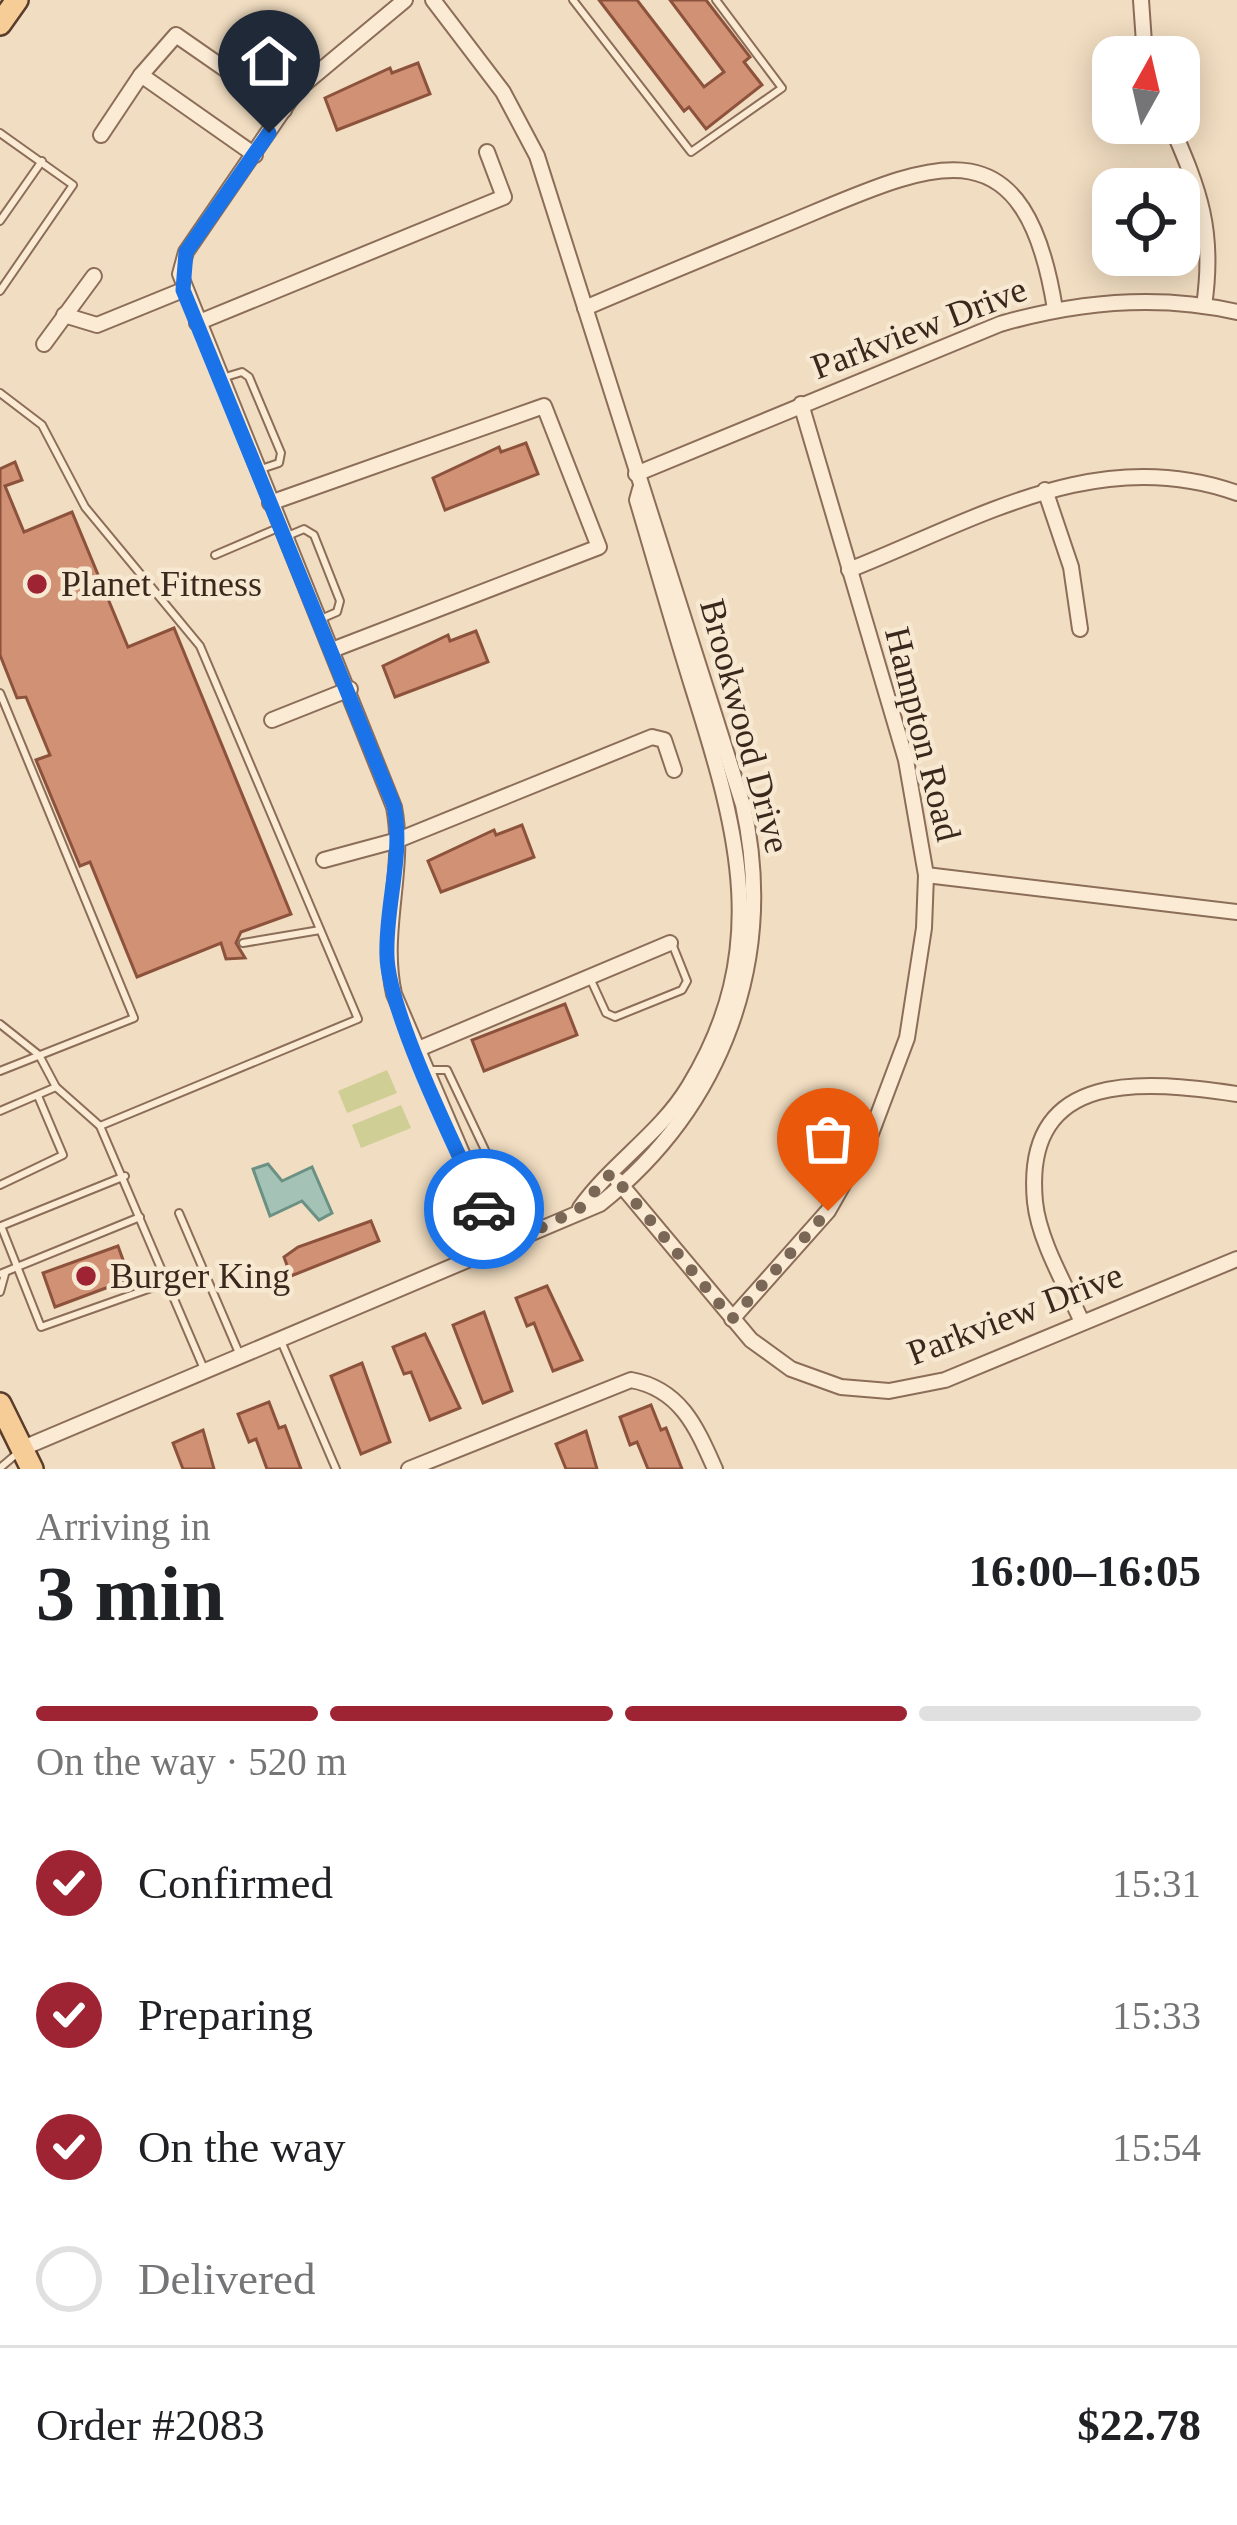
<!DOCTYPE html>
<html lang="en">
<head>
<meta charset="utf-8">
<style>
	body { margin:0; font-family:"Times New Roman",serif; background:#f2f2f2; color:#202124; height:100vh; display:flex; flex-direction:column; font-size:45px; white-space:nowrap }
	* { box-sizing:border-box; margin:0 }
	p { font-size:39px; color:#757577 }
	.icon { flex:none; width:66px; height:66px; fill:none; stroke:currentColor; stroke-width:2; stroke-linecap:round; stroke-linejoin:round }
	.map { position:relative; height:1469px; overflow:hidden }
	.panel { display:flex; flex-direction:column; background:#fff; flex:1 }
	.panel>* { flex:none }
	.needle { width:78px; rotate:8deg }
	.tools { position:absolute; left:1092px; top:36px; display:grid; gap:24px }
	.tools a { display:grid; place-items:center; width:108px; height:108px; border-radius:24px; background:#fff; box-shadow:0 6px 30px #0003; font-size:60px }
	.pin { position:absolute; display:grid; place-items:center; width:102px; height:102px; color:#fff; margin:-123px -51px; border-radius:50% 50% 50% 0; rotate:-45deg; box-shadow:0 0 12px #0007 }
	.pin .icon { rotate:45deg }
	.courier { position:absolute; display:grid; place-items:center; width:120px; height:120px; margin:-60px; border:9px solid #1a73e8; border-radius:50%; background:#fff; color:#222; box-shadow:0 3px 15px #0007 }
	.head em { font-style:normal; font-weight:600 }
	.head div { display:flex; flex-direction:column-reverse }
	.head { display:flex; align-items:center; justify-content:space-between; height:204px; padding:0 36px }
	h1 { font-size:78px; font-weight:600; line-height:90px }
	.bar { display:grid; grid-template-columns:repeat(4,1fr); gap:18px 12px; align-content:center; height:144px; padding:0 36px }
	.bar i { height:15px; border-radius:9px; background:#e0e0e0 }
	.bar .selected { background:#9e2433 }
	.bar p { grid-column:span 4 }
	.line { display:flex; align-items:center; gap:30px; padding:0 36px; border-top:3px solid #e0e0e0 }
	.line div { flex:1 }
	ol { padding:0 36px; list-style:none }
	li { display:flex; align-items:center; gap:36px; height:132px }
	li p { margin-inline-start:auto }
	li .icon { padding:12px; border-radius:50%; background:#9e2433; color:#fff; stroke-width:4 }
	li:last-child { color:#757577 }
	li i { width:66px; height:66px; border:6px solid #e0e0e0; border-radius:50% }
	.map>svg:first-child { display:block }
</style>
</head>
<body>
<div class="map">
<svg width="1237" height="1469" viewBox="0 0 1237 1469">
	<rect width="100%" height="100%" fill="#f1ddc1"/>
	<g fill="#cfcf95">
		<path d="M 387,1070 L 397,1093 L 347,1113 L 338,1091 Z"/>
		<path d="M 401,1105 L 411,1128 L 361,1148 L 352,1125 Z"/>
	</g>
	<path fill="#a4c3b6" stroke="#6a9183" stroke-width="3" d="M 268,1164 L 282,1181 L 312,1167 L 332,1213 L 319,1220 L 302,1201 L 270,1216 L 253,1169 Z"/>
	<g fill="#d19175" stroke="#8c523c" stroke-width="3">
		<path d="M 599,0 L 637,0 L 704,87 L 724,72 L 670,0 L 706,0 L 750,57 L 744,62 L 762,85 L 706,129 L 689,107 L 684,111 Z"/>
		<path d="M 418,63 L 430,94 L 337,130 L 325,98 L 390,68 L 392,73 Z"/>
		<path d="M 526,443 L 538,474 L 445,510 L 433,478 L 499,447 L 501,452 Z"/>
		<path d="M 15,462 L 22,480 L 5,486 L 24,532 L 72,512 L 128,647 L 174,628 L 291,914 L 241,932 L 236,943 L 245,958 L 226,959 L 221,943 L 137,977 L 90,862 L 80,866 L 36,760 L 50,755 L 26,697 L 17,698 L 0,655 L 0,469 Z"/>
		<path d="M 476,631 L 488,662 L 395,697 L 383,666 L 448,635 L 450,641 Z"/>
		<path d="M 522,825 L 534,857 L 441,892 L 428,861 L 494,830 L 496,835 Z"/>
		<path d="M 565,1004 L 577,1035 L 484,1071 L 472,1040 Z"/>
		<path d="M 371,1221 L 379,1241 L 291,1276 L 284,1257 L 298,1247 Z"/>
		<path d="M 118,1246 L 130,1279 L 55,1307 L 43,1273 Z"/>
		<path d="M 547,1286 L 582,1360 L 553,1371 L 534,1323 L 527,1326 L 516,1298 Z"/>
		<path d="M 484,1312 L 512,1391 L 483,1403 L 453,1325 Z"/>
		<path d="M 425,1334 L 460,1408 L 430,1420 L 411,1372 L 404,1374 L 393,1347 Z"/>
		<path d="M 362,1363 L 390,1442 L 361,1454 L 331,1376 Z"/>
		<path d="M 269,1402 L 279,1428 L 285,1426 L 301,1469 L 267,1469 L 256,1439 L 249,1442 L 238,1414 Z"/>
		<path d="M 651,1405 L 661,1430 L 666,1428 L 682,1469 L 648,1469 L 637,1442 L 630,1445 L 620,1417 Z"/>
		<path d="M 203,1430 L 214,1469 L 183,1469 L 173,1443 Z"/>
		<path d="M 586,1431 L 597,1469 L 566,1469 L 556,1444 Z"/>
	</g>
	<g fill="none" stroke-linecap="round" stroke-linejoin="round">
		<defs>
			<g id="lane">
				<path d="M 573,0 L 691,152 L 782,88 L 716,0"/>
				<path d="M 0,133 L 73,185 L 0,291"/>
				<path d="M 0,221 L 42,161"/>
				<path d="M 222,378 L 242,372 L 249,377 L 281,453 L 279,463 L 261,469"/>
				<path d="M 0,393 L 42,425 L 85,507 L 200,646 L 358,1019 L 100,1126"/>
				<path d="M 285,537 L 304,529 L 314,535 L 340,601 L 337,612 L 323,618"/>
				<path d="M 215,555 L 278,528"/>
				<path d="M 0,693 L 134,1018 L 0,1071"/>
				<path d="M 243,943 L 320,930"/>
				<path d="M 590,978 L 606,1013 L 615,1017 L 682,990 L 687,981 L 673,946"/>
				<path d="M 0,1024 L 39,1055 L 56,1087 L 100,1126 L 204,1369"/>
				<path d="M 429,1070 L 447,1070 L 495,1171 L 493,1188 L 481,1192"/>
				<path d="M 0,1111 L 56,1087"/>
				<path d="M 125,1176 L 1,1226 L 41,1327 L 168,1282"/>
				<path d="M 0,1185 L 63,1155 L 38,1096"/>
				<path d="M 179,1213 L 239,1353"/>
				<path d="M 0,1274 L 140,1217"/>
				<path d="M 0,1292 L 5,1274"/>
				<path d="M 281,1341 L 336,1469"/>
				<path d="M 0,1468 L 20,1451"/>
			</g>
			<g id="street">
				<path d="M 405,0 L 297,90 L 186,252 L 180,274 L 394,807 C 406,869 380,931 394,994 L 502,1247"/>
				<path d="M 1141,0 L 1145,57"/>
				<path d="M 141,75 L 255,155"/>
				<path d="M 1170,123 C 1200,191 1215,231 1204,306"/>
				<path d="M 101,135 L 141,75 L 176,35 L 284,110"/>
				<path d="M 585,308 C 655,278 726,249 796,220 C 932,163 1024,116 1055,309"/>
				<path d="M 64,315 L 97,325 L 183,290"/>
				<path d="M 197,323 L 504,197 L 487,152"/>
				<path d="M 44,344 L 94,276"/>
				<path d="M 636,474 L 1000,324 C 1076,302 1158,294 1237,312"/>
				<path d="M 1045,490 L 1071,567 L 1080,629"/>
				<path d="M 270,503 L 544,406 L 599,547 L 332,650"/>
				<path d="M 849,570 C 976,520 1098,443 1237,493"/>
				<path d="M 272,720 L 350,689"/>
				<path d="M 324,860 L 398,840 L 652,737 L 664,740 L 674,770"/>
				<path d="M 926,875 L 1237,912"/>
				<path d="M 416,1050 L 670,943"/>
				<path d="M 617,1180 L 751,1340 L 791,1369 L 841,1387 L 889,1391 L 945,1380 L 1237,1259"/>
				<path d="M 580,1208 C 612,1163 660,1134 689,1086 C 772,950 738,832 694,692 C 674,628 656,564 637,500 L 640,489"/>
				<path d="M 732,1319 L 828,1211 L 869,1139 L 907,1038 L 924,928 L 926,875 L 906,760 L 801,404"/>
				<path d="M 1082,1322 C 1066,1286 1039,1241 1035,1202 C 1022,1066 1148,1081 1237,1094"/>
				<path d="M 23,1448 L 600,1204 C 724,1105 777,959 743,805 L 537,156 L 503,92 L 433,0"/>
				<path d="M 409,1469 L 631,1380 C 680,1389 696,1426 715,1469"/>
			</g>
			<g id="primary">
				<path d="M 0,24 L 17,0"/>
				<path d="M 0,1404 L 32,1469"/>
			</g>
		</defs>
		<use href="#lane" stroke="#8b6d58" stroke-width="10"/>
		<use href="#street" stroke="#8b6d58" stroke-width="18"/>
		<use href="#primary" stroke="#593c2c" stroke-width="26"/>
		<use href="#lane" stroke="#fbebd5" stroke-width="6"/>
		<use href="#street" stroke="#fbebd5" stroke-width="14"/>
		<use href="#primary" stroke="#f6cd97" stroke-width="21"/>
	</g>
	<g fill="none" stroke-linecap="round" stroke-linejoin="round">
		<path stroke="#7a6756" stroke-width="12" stroke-dasharray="0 21.6" d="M 484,1209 L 502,1247 L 579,1209 L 611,1173 L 732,1319 L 828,1211"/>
		<path stroke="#1a73e8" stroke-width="15" d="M 269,133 L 186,252 L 183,290 L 394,806 C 404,856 385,906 387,956 C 388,1012 458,1153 484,1209"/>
	</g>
	<g fill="#9e2433" stroke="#f7e8d2" stroke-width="4.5">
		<circle cx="37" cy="584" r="12"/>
		<circle cx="86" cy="1276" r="12"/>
	</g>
	<g text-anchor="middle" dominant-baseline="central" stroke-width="9" stroke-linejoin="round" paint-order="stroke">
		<g font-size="36" fill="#3a281d" stroke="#f7e8d2">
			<text transform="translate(919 328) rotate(-21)">Parkview Drive</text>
			<text transform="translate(745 726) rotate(75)">Brookwood Drive</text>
			<text transform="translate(923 734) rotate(76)">Hampton Road</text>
			<text transform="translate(1015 1314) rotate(-21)">Parkview Drive</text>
		</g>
		<g font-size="36" fill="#3a281d" stroke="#f7e8d2" text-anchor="start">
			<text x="61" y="584">Planet Fitness</text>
			<text x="110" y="1276">Burger King</text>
		</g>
	</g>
</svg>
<div class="tools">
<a><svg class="needle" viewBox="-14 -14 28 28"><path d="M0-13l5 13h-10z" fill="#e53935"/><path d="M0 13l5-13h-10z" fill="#757577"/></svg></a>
<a><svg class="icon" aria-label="locate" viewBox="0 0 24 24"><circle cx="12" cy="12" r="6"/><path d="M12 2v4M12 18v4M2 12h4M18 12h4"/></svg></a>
</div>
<div class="pin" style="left:828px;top:1211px;background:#ea580c"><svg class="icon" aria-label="bag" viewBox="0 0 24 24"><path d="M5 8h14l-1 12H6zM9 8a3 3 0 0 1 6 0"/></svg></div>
<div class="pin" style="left:269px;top:133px;background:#1f2937"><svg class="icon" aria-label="home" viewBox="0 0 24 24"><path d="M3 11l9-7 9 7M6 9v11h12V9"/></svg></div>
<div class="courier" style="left:484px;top:1209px"><svg class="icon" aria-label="car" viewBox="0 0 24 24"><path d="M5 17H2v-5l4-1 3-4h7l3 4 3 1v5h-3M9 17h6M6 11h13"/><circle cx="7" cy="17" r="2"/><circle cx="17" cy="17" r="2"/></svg></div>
</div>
<section class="panel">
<div class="head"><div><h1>3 min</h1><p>Arriving in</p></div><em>16:00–16:05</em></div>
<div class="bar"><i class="selected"></i><i class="selected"></i><i class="selected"></i><i></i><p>On the way · 520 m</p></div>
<ol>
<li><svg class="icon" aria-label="check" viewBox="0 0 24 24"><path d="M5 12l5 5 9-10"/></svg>Confirmed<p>15:31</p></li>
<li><svg class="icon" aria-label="check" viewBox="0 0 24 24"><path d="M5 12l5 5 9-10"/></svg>Preparing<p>15:33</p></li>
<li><svg class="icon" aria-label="check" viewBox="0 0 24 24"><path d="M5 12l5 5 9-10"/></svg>On the way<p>15:54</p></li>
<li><i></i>Delivered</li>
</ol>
<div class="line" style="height:156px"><div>Order #2083</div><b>$22.78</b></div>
</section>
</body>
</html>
